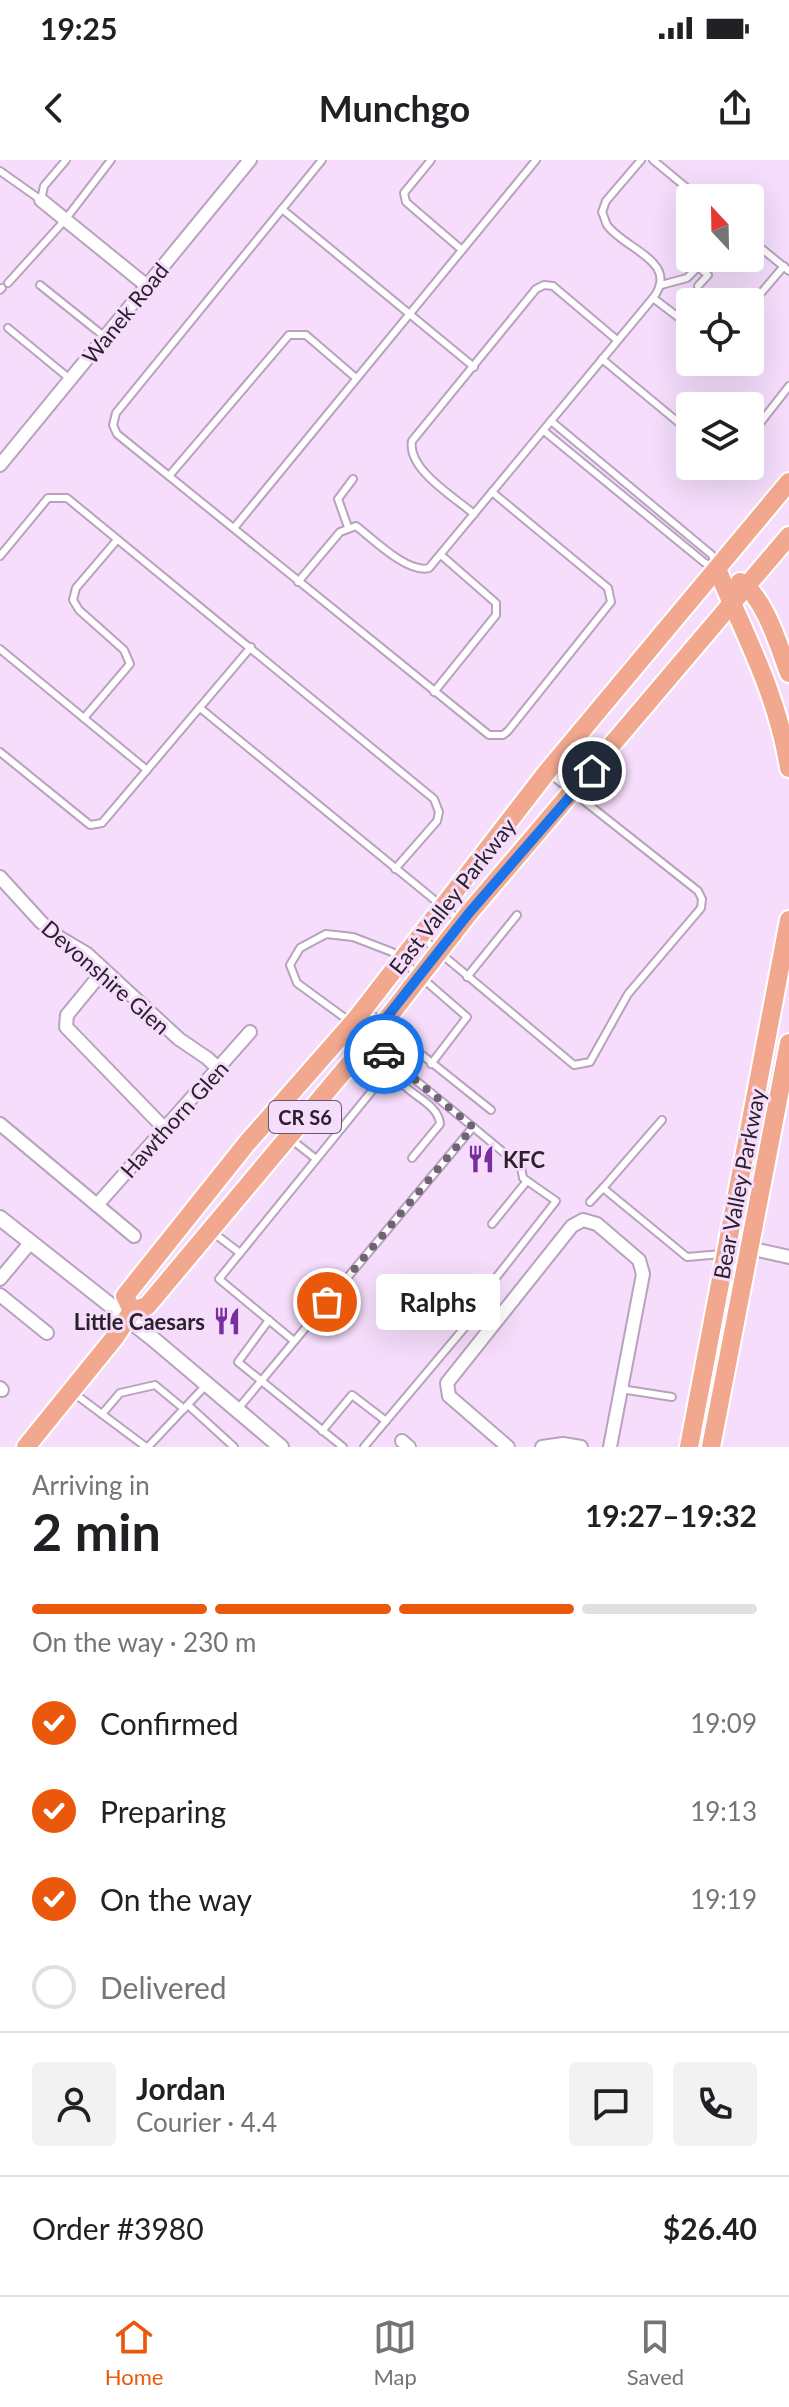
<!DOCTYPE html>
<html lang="en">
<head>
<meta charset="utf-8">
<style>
	body { margin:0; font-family:Lato,sans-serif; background:#f2f2f2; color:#202124; height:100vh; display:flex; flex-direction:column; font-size:30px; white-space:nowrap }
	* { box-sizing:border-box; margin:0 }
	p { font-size:26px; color:#757577 }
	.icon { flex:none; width:44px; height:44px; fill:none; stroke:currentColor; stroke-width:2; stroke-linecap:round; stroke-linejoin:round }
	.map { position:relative; height:1287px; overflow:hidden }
	.details { display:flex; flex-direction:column; background:#fff; flex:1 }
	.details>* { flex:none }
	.needle { width:52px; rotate:338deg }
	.fabs { position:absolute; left:676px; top:24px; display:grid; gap:16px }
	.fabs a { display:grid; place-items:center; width:88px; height:88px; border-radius:8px; background:#fff; box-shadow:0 8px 32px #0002; font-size:40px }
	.pin { position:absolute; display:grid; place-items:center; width:68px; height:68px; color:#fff; margin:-34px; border:4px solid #fff; border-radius:50%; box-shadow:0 2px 8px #0007 }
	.courier { position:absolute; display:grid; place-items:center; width:80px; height:80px; margin:-40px; border:6px solid #1a73e8; border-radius:50%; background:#fff; color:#222; box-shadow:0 2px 10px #0007 }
	.bubble { position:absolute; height:56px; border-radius:8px; background:#fff; box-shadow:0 8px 32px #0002; font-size:26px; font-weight:700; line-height:56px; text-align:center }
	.headline em { font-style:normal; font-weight:700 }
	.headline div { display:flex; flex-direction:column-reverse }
	.headline { display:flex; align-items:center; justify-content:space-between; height:136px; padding:0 32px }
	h1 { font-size:52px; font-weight:700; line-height:60px }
	.bar { display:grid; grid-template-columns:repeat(4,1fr); gap:12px 8px; align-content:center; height:96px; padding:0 32px }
	.bar i { height:10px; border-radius:6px; background:#e0e0e0 }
	.bar .selected { background:#ea580c }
	.bar p { grid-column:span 4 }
	.line { display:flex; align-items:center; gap:20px; padding:0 32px; border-top:2px solid #e0e0e0 }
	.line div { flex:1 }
	.round { display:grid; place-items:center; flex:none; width:84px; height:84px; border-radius:8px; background:#f2f2f2 }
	ol { padding:0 32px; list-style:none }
	li { display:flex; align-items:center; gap:24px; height:88px }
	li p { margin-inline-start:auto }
	li .icon { padding:8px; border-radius:50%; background:#ea580c; color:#fff; stroke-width:4 }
	li:last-child { color:#757577 }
	li i { width:44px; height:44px; border:4px solid #e0e0e0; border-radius:50% }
	.status { display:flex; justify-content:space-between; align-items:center; height:56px; padding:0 40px; background:#fff; direction:ltr }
	.status svg { height:22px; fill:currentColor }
	header { display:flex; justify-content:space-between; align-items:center; height:104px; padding:0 32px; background:#fff; font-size:36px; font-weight:700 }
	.menu { display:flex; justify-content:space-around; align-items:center; height:112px; border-top:2px solid #e0e0e0; background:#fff; font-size:22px; color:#757577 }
	.menu a { display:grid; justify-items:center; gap:4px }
	.menu .selected { color:#ea580c }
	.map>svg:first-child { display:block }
</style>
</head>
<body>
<div class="status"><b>19:25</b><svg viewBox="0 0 49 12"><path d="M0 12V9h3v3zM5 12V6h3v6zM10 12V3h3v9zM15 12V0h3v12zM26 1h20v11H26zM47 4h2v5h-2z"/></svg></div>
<header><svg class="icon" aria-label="back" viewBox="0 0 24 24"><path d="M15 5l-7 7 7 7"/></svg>Munchgo<svg class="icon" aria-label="share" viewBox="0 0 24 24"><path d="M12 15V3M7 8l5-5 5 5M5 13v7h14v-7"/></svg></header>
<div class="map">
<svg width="789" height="1287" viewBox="0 0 789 1287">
	<rect width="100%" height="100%" fill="#f5ddfb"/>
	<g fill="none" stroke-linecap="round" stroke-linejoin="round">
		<defs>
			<g id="service">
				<path d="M 322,0 L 116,253 L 113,265 L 117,274 L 489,575 L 503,575 L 508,571 L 611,442 L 608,428 L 492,332"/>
				<path d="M 431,0 L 404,33 L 406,42 L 462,90"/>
				<path d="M 653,0 L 699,38"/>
				<path d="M 0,11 L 41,40 L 44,26 L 66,0"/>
				<path d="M 282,49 L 474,207"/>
				<path d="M 750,79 L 789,111"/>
				<path d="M 8,123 L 65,60 L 111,0"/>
				<path d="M 40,125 L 105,177"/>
				<path d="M 661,125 L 687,118 L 698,107 L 708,115 L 698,126"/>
				<path d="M 0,130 L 2,128"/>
				<path d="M 653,138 L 690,166"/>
				<path d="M 750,146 L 784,106"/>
				<path d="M 8,168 L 70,219"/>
				<path d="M 602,199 L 690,272"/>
				<path d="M 551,261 L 712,395 L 716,405"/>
				<path d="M 544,271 L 705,403 L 714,407"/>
				<path d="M 750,276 L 789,226"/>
				<path d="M 169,316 L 289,175 L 306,175 L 356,218"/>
				<path d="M 474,354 C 454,337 407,309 412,281 L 536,129 L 544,125 L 553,126 L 617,180"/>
				<path d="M 348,367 L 338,339 L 353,319"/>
				<path d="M 234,368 L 536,0"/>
				<path d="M 0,396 L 48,338 L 67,338 L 434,639 L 439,652 L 437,661 L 395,709"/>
				<path d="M 298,422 L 340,372 L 356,366 C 373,379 408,414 429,408 L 653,138 C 681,102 624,89 607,65 C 605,61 604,56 602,52 L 606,41 L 641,0"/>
				<path d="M 0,489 L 147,610"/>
				<path d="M 434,532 L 496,455 L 496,443 L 441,395"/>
				<path d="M 200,548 L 459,760"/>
				<path d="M 84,558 L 130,504 L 124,490 L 79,450 L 73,440 L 76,428 L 117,380"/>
				<path d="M 0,592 L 90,665 L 102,663 L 251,487"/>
				<path d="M 421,777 L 574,905 L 590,902 L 628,834 L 701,748 L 702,739 L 698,731 L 550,614"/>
				<path d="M 467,817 L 517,755"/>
				<path d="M 367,851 L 491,950"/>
				<path d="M 349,861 L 297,823 L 290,805 L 300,788 L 326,774 L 353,777 L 392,792 L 467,857 L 431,904"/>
				<path d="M 408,929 C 420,939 439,948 440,964 L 412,998"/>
				<path d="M 662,960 L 603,1028 L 687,1097 L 722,1094"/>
				<path d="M 292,980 L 316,999"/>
				<path d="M 590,1042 L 603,1028"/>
				<path d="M 492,1064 L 527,1021"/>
				<path d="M 211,1071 L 240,1093"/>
				<path d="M 423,1121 L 466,1156"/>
				<path d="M 269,1160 L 238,1202 L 343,1287"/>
				<path d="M 294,1181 L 219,1119 L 384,916 L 392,917 L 404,926"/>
				<path d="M 621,1229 L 672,1237"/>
				<path d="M 75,1234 L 146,1287"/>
				<path d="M 188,1245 L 234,1287"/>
				<path d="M 237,1250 L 473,967 L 370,883"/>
				<path d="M 102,1254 L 120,1233 L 155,1225 L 184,1249"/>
				<path d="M 322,1271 L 352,1235 L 386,1261"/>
				<path d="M 148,1287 L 207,1224"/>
				<path d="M 364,1287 L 465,1167 L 466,1156 L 556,1041 L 523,1018 L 521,1007 L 473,967"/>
			</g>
			<g id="minor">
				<path d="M 41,40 L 147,126"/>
				<path d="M 0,305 L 250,0"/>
				<path d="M 0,717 L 41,762 L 60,778 L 87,794 L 179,879 L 207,898 L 219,909"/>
				<path d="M 104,810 L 67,855 L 66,867 L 164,968"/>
				<path d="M 0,964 L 134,1076"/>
				<path d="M 97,1045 L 250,872"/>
				<path d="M 749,1088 L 789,1097"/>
				<path d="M 0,1119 L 30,1083"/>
				<path d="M 0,1135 L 47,1173"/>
				<path d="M 0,1228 L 2,1230"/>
				<path d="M 402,1281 L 409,1287"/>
				<path d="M 508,1287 L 449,1236 L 447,1223 L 572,1066 L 583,1060 L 597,1064 L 639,1100 L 643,1114 L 610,1287"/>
				<path d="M 542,1287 L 563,1284 L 581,1287"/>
			</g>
			<path id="tertiary" d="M 0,1058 L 152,1178 L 281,1287"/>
			<g id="primary">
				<path d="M 717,409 C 745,475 778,536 789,608"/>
				<path d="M 740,422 C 765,437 779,487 789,513"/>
				<path d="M 132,1151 L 125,1136 L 247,983 L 356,859 L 547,612 L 789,322"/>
				<path d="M 26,1287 L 115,1177 L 132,1151 L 147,1146 L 383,864 L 469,753 L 789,376"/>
				<path d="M 689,1287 L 789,760"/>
				<path d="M 711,1287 L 789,883"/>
			</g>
		</defs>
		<use href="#service" stroke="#b8a2be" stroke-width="10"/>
		<use href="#minor" stroke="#b8a2be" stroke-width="16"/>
		<use href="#tertiary" stroke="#b8a2be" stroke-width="18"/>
		<use href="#primary" stroke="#fff" stroke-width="22"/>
		<use href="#service" stroke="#fff" stroke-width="6"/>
		<use href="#minor" stroke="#fff" stroke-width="12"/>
		<use href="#tertiary" stroke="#fff" stroke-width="14"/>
		<use href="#primary" stroke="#f1a88f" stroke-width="18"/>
	</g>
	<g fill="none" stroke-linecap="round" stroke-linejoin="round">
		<path stroke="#716374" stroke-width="8" stroke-dasharray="0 14.4" d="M 327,1142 L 473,967 L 384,894"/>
		<path stroke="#1a73e8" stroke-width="10" d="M 384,894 L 368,881 L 469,753 L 592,611"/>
	</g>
	<defs>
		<symbol id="restaurant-bare" viewBox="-9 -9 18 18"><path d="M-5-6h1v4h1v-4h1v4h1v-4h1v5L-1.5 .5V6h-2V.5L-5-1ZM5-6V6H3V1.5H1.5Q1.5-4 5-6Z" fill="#792ea0" stroke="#f5ddfb" stroke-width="2.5" paint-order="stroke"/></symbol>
	</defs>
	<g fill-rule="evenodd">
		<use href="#restaurant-bare" x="461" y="979" width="40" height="40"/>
		<use href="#restaurant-bare" x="207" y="1141" width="40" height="40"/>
	</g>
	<g text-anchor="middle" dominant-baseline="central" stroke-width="6" stroke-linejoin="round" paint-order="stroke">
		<rect fill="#f5ddfb" stroke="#67596a" stroke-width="2" x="269" y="941" width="72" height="32" rx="6"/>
		<g font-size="20" font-weight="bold" fill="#2a212c">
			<text x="305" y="957">CR S6</text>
		</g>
		<g font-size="22" fill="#2a212c" stroke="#f5ddfb">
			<text transform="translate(125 153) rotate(-51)">Wanek Road</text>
			<text transform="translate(452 736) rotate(-52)">East Valley Parkway</text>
			<text transform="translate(106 817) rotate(41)">Devonshire Glen</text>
			<text transform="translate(174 959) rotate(-48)">Hawthorn Glen</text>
			<text transform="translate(739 1024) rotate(-79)">Bear Valley Parkway</text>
		</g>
		<g font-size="22" font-weight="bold" fill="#2a212c" stroke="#f5ddfb" text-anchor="start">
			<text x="503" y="999">KFC</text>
			<text x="205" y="1161" text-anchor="end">Little Caesars</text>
		</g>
	</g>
</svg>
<div class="fabs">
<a><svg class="needle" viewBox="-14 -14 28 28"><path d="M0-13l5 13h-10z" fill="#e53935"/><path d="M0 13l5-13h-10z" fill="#757577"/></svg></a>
<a><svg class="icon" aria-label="locate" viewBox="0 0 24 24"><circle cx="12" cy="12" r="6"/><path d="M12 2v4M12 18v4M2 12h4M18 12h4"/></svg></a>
<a><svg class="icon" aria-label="layers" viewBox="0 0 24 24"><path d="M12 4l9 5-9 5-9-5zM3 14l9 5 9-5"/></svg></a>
</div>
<div class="pin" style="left:327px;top:1142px;background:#ea580c"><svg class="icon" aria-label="bag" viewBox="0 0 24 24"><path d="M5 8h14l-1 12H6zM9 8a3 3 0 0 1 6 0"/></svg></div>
<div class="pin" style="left:592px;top:611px;background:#1f2937"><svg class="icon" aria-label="home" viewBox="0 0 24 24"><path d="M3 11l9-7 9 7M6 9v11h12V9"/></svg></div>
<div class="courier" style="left:384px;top:894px"><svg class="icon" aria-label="car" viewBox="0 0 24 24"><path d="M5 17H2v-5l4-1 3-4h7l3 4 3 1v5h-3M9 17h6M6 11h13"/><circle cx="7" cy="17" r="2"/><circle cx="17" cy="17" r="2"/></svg></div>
<div class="bubble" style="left:376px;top:1114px;width:124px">Ralphs</div>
</div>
<section class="details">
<div class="headline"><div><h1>2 min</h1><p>Arriving in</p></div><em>19:27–19:32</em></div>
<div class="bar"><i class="selected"></i><i class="selected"></i><i class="selected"></i><i></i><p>On the way · 230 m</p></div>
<ol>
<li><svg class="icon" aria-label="check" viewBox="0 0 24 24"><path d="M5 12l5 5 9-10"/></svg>Confirmed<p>19:09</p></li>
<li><svg class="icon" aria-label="check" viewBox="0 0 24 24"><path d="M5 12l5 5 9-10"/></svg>Preparing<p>19:13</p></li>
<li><svg class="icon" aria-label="check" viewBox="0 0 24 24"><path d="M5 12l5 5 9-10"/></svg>On the way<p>19:19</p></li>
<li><i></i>Delivered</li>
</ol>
<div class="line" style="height:144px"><a class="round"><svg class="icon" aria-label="person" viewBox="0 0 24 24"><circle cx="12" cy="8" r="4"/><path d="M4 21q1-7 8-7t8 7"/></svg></a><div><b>Jordan</b><p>Courier · 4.4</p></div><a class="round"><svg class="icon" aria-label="chat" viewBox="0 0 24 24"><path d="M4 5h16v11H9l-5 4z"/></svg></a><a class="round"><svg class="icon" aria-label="phone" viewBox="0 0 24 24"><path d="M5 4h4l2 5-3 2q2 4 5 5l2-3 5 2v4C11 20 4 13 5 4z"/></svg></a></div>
<div class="line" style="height:104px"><div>Order #3980</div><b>$26.40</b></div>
</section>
<nav class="menu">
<a class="selected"><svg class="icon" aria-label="home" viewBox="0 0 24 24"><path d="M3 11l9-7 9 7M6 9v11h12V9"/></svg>Home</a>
<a><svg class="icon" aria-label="map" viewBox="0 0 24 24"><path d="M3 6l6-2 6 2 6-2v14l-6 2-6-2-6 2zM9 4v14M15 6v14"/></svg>Map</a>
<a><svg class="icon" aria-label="saved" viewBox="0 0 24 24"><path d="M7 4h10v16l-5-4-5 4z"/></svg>Saved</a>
</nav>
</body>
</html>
